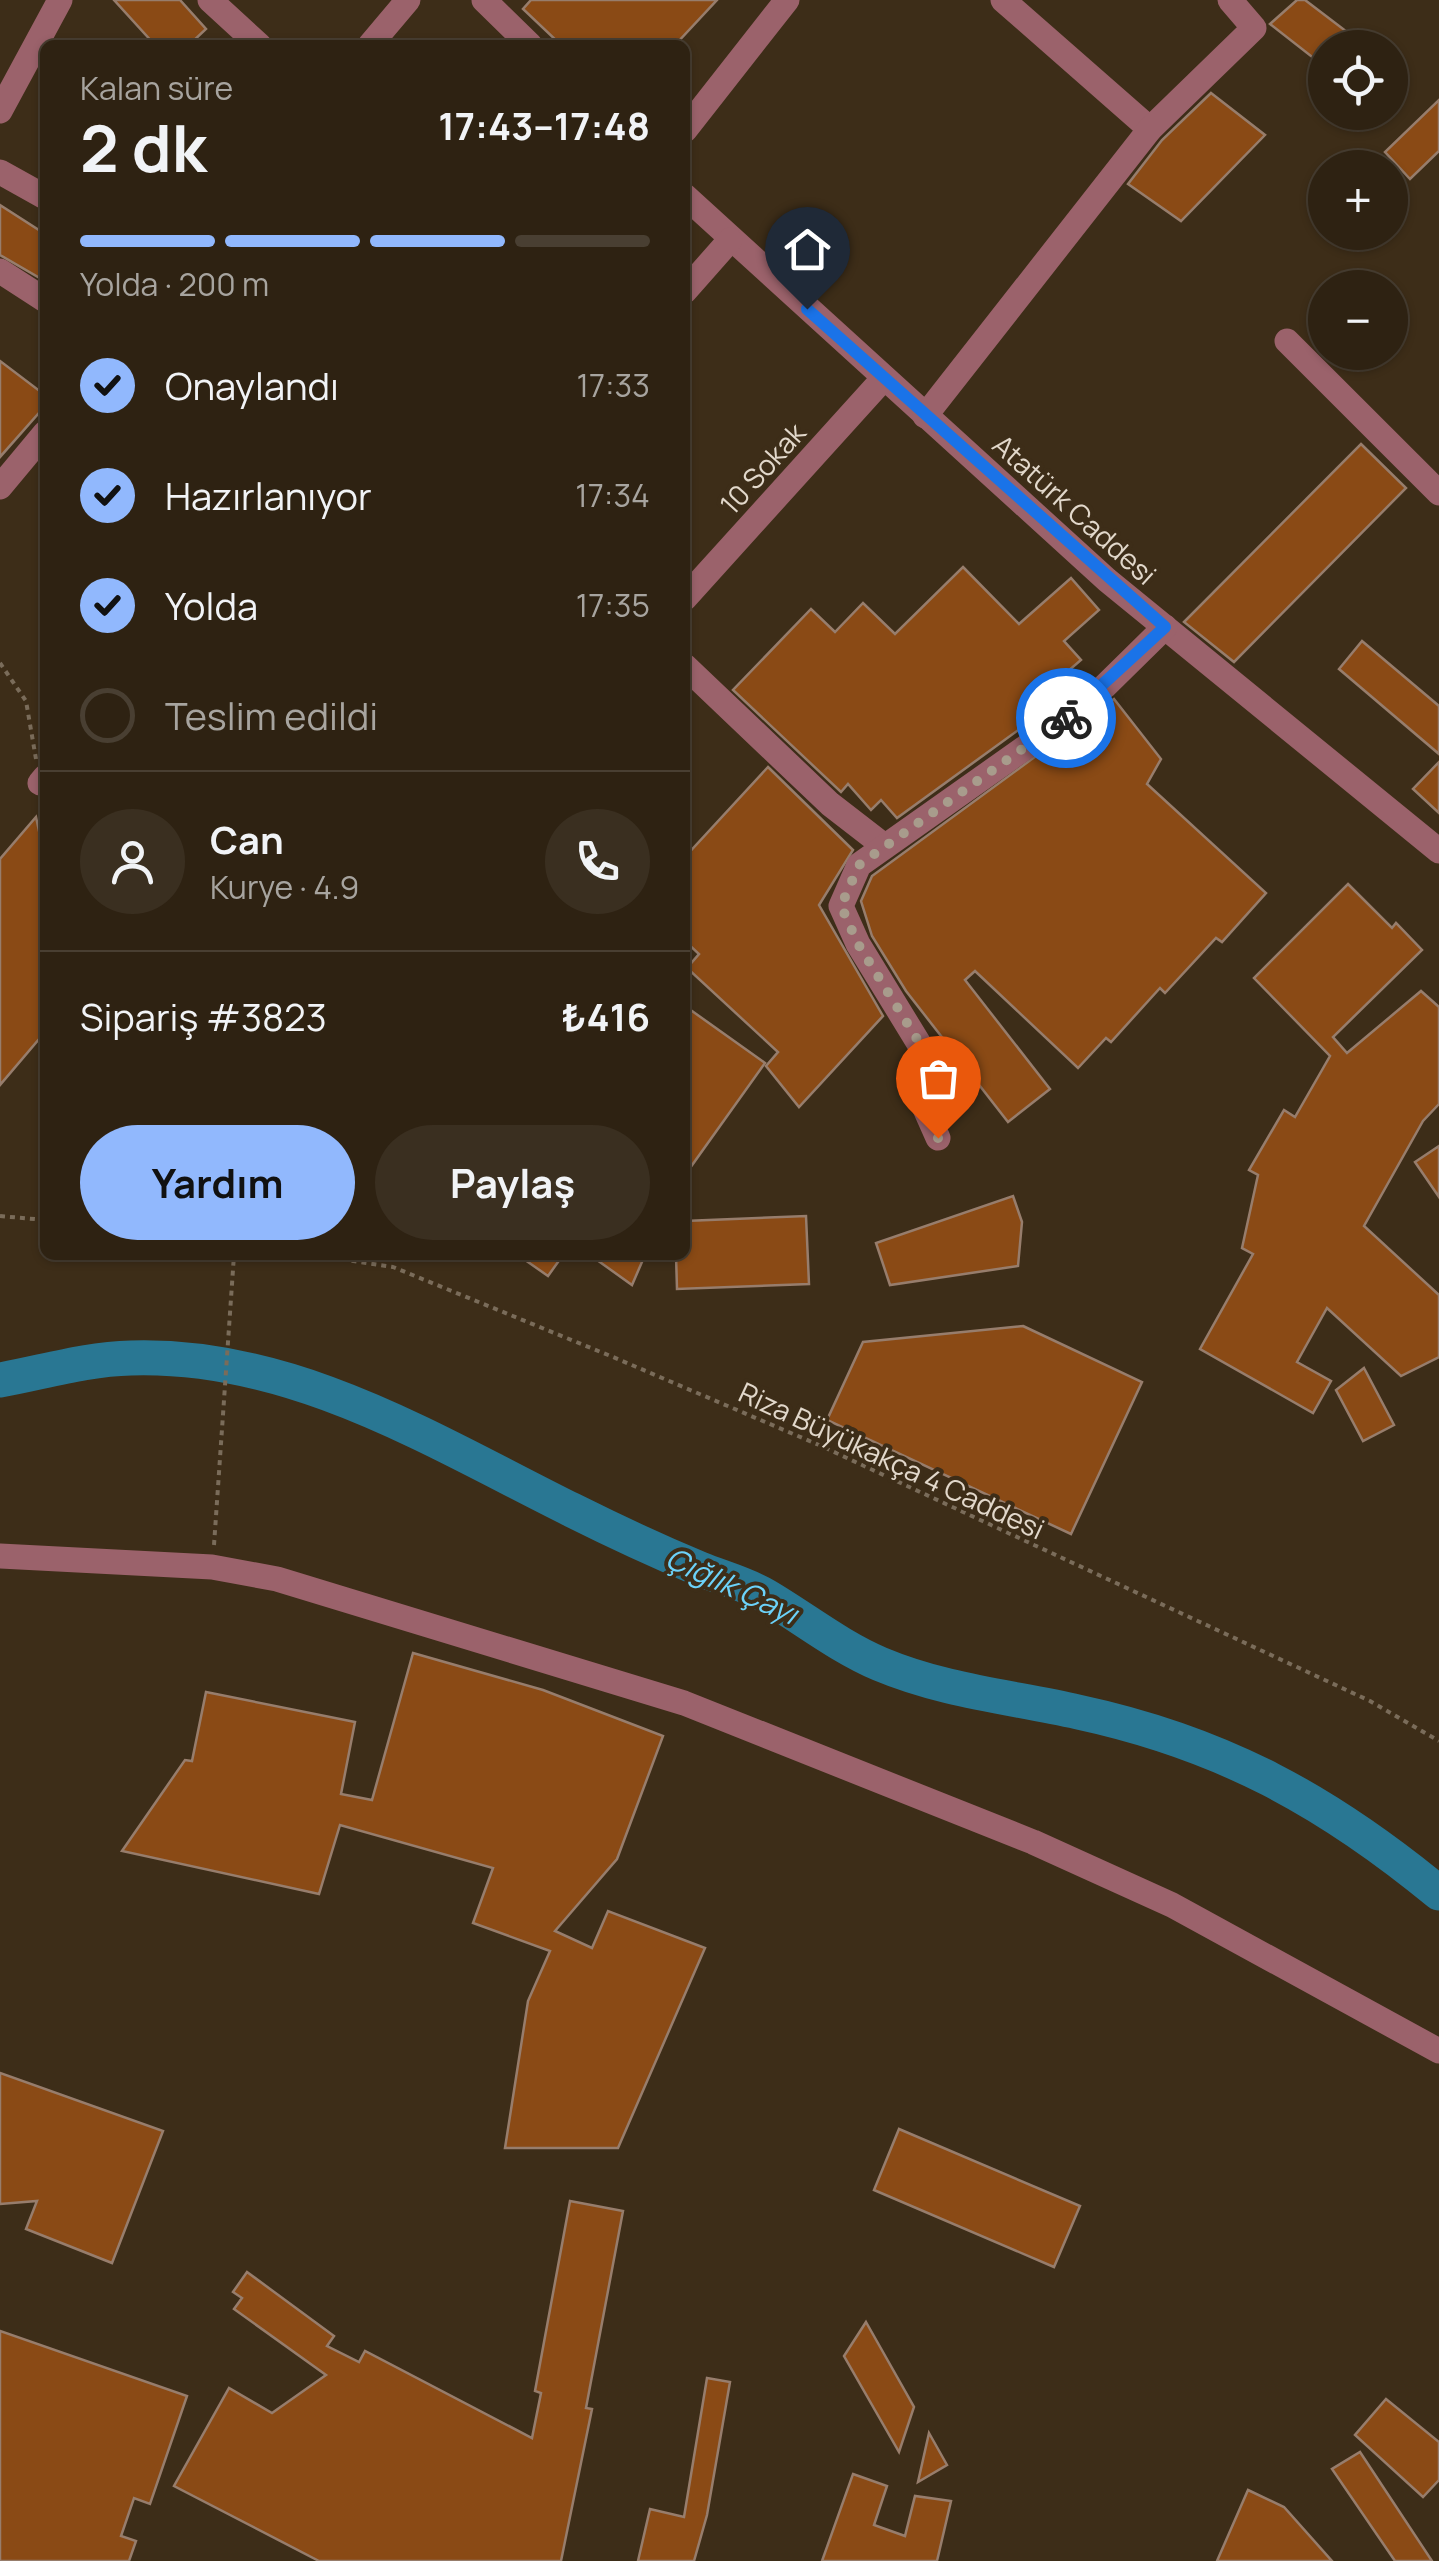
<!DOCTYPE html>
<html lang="tr">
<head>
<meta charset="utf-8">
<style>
	body { margin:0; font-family:Manrope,sans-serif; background:#3a2f20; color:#f1f3f6; height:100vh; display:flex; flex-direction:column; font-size:38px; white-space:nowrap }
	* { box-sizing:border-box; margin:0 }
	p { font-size:32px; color:#a7a49f }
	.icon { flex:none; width:55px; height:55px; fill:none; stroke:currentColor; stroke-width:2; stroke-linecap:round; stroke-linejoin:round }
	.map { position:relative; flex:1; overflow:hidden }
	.side { position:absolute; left:40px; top:40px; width:650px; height:1220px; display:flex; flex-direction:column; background:#2e2212; border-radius:15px; box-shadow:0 2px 8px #0004,0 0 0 2px #493f32 }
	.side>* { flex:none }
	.fabs { position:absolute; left:1308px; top:30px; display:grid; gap:20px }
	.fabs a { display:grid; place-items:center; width:100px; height:100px; border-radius:50%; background:#2e2212; box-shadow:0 2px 8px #0004,0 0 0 2px #493f32; font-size:50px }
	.pin { position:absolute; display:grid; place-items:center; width:85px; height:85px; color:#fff; margin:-102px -42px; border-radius:50% 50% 50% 0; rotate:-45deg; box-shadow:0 0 10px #0007 }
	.pin .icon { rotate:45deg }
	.courier { position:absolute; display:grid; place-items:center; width:100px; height:100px; margin:-50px; border:8px solid #1a73e8; border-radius:50%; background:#fff; color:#222; box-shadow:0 2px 12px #0007 }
	.summary em { font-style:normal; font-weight:700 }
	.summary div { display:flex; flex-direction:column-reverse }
	.summary { display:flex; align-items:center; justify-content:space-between; height:170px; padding:0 40px }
	h1 { font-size:65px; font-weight:700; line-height:75px }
	.bar { display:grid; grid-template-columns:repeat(4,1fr); gap:15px 10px; align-content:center; height:120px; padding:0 40px }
	.bar i { height:12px; border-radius:8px; background:#493f32 }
	.bar .on { background:#91b8fd }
	.bar p { grid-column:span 4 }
	.line { display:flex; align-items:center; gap:25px; padding:0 40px; border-top:2px solid #493f32 }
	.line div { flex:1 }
	.round { display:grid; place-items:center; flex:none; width:105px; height:105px; border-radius:52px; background:#3a2f20 }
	ol { padding:0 40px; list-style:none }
	li { display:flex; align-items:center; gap:30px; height:110px }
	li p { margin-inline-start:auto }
	li .icon { padding:10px; border-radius:50%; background:#91b8fd; color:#111; stroke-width:4 }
	li:last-child { color:#a7a49f }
	li i { width:55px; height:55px; border:5px solid #493f32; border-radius:50% }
	.action { display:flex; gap:20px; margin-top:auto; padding:20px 40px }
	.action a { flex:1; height:115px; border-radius:60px; background:#91b8fd; color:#111; font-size:40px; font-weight:700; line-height:115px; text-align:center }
	.action a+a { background:#3a2f20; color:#f1f3f6 }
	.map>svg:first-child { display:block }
</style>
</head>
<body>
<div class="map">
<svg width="1439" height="2561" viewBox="0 0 1439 2561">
	<rect width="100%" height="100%" fill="#3d2d18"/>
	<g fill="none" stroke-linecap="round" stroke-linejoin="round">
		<path stroke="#297793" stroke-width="35" d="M 0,1380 C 44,1372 86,1359 131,1358 C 293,1353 433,1441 572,1510 C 614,1531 657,1551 700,1569 C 722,1578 746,1584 766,1596 C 805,1619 838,1646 880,1664 C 944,1691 1011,1697 1078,1712 C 1222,1743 1326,1800 1439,1893"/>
	</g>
	<g fill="#8a4a15" stroke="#977d6c" stroke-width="2.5">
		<path d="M 114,0 L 180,0 L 206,29 L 189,45 L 155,45 Z"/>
		<path d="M 531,0 L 717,0 L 675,45 L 561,45 L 523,9 Z"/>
		<path d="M 1297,0 L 1305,0 L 1351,35 L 1342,48 L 1325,48 L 1325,67 L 1270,24 Z"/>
		<path d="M 1211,93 L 1265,135 L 1181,221 L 1128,184 L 1162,140 Z"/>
		<path d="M 1439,100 L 1439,151 L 1410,179 L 1385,152 Z"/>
		<path d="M 0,205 L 45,234 L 45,281 L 0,255 Z"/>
		<path d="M 0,361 L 45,395 L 45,406 L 0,457 Z"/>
		<path d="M 1361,444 L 1406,488 L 1234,662 L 1184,622 Z"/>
		<path d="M 963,567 L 1019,624 L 1071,578 L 1099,610 L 1064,641 L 1081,660 L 1067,672 L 1079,686 L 897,818 L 881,800 L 871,810 L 848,784 L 841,792 L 733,690 L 811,609 L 835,632 L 863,603 L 895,634 Z"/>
		<path d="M 1362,641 L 1439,706 L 1439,754 L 1339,669 Z"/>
		<path d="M 1114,699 L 1161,759 L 1147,784 L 1266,893 L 1222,942 L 1216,938 L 1165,993 L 1160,988 L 1111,1042 L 1106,1038 L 1078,1068 L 975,971 L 965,980 L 1050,1089 L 1008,1122 L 906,991 L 872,936 L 861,901 L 872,876 Z"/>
		<path d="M 1439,762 L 1439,813 L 1413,789 Z"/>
		<path d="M 768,767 L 853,850 L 819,905 L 883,1016 L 799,1107 L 766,1066 L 778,1052 L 687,968 L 699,954 L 685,941 L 685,857 Z"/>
		<path d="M 36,817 L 45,859 L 45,1032 L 0,1085 L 0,859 Z"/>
		<path d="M 1348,884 L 1392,928 L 1396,923 L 1422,950 L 1333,1037 L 1347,1053 L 1421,991 L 1439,1007 L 1439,1104 L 1423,1121 L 1364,1226 L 1439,1295 L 1439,1357 L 1401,1376 L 1327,1308 L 1297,1362 L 1331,1381 L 1313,1413 L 1200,1349 L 1253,1254 L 1242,1248 L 1258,1175 L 1249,1170 L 1284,1110 L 1295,1117 L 1330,1056 L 1254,978 Z"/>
		<path d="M 685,1006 L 765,1063 L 685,1175 Z"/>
		<path d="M 1439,1146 L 1439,1197 L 1415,1162 Z"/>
		<path d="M 1013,1196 L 1022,1222 L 1018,1266 L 890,1285 L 876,1243 Z"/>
		<path d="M 806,1216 L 809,1284 L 677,1289 L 676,1255 L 685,1255 L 685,1221 Z"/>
		<path d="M 518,1255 L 563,1255 L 548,1276 Z"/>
		<path d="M 590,1255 L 645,1255 L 632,1285 Z"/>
		<path d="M 1023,1326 L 1142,1382 L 1071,1534 L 827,1420 L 863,1342 Z"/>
		<path d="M 1364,1368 L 1394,1425 L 1363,1441 L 1336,1390 Z"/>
		<path d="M 413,1653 L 543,1690 L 663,1736 L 617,1859 L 555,1931 L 592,1948 L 608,1911 L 705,1948 L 618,2148 L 505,2148 L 528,2001 L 550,1951 L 473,1923 L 493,1868 L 340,1825 L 319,1894 L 122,1851 L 185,1760 L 192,1761 L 206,1692 L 355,1722 L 341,1794 L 372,1800 Z"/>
		<path d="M 0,2073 L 163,2131 L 112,2263 L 26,2229 L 37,2201 L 0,2204 Z"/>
		<path d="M 899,2129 L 1080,2206 L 1054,2267 L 874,2190 Z"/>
		<path d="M 570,2201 L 623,2211 L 586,2408 L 592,2409 L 561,2561 L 319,2561 L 174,2486 L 229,2388 L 272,2413 L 326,2375 L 234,2309 L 242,2298 L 233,2292 L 247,2272 L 334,2336 L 327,2346 L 359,2362 L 365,2351 L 532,2438 L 541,2393 L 535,2391 Z"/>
		<path d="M 866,2322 L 914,2407 L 899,2452 L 844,2356 Z"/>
		<path d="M 0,2331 L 187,2396 L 150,2504 L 134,2498 L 121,2536 L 136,2541 L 129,2561 L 0,2561 Z"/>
		<path d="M 707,2378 L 730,2382 L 707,2515 L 694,2561 L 638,2561 L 650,2509 L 684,2517 Z"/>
		<path d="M 1386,2399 L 1439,2442 L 1439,2480 L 1423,2497 L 1355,2435 Z"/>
		<path d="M 929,2433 L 947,2465 L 918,2482 Z"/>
		<path d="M 1360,2452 L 1432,2561 L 1395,2561 L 1332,2469 Z"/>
		<path d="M 853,2474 L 887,2486 L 874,2525 L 905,2536 L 915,2496 L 951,2501 L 937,2561 L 822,2561 Z"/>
		<path d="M 1248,2490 L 1284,2507 L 1332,2561 L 1217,2561 Z"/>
	</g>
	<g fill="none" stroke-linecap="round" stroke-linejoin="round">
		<g stroke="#7a6c5a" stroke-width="4" stroke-dasharray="5 5" stroke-linecap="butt">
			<path d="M 0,663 L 26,701 L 36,759"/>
			<path d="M 0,1216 L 45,1220"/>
			<path d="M 312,1255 L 393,1267 L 613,1357 L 819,1445 L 1370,1701 L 1439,1741"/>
			<path d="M 214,1545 L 234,1255"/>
		</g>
		<g stroke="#9b626b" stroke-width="25">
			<path d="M 210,0 L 259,45"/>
			<path d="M 484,0 L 530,45"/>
			<path d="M 1003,0 L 1150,129"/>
			<path d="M 370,45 L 408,0"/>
			<path d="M 0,111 L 60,0"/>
			<path d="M 685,130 L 787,0"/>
			<path d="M 0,172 L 45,197"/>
			<path d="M 685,196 L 1107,580 L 1439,851"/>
			<path d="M 0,271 L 45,300"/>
			<path d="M 685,291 L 730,240"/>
			<path d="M 1287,341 L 1439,493"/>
			<path d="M 925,416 L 1150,129 L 1254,28 L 1230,0"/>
			<path d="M 0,487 L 45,433"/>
			<path d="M 685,598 L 884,378"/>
			<path d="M 685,666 L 830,804 L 883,845"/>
			<path d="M 40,783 L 45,777"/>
			<path d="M 938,1138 L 922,1102 L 929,1060 L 858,944 L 841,906 L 859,865 L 1057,725 L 1105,686 L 1165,627"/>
			<path d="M 0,1556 L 212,1567 L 277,1579 L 684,1703 L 1033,1842 L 1172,1905 L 1439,2051"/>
		</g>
	</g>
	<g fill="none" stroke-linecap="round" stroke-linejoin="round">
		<path stroke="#a89c8c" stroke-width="10" stroke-dasharray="0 18" d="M 938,1138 L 922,1102 L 930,1060 L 858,944 L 841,906 L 859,865 L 1066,718"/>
		<path stroke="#1a73e8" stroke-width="12" d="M 807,309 L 1165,627 L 1066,718"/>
	</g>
	<g text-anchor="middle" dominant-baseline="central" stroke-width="8" stroke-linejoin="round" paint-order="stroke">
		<g font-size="28" fill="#e2d8cb" stroke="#3d2d18">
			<text transform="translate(762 468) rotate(-48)">10 Sokak</text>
			<text transform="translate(1075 509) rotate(42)">Atatürk Caddesi</text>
			<text transform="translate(892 1460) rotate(25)">Riza Büyükakça 4 Caddesi</text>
		</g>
		<g font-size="30" font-style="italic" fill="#6cd2f9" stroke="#3d2d18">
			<text transform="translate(732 1585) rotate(25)">Çığlık Çayı</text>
		</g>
	</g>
</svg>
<div class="fabs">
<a><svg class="icon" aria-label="locate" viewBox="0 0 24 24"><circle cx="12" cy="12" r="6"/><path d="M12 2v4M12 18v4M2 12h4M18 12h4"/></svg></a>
<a>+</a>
<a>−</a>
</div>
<div class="pin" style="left:938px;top:1138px;background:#ea580c"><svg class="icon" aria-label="bag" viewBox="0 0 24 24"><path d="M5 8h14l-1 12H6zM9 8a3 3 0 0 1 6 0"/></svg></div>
<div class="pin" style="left:807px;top:309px;background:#1f2937"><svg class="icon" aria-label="home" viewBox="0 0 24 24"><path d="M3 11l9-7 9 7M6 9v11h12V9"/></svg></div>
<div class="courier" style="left:1066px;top:718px"><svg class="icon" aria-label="bike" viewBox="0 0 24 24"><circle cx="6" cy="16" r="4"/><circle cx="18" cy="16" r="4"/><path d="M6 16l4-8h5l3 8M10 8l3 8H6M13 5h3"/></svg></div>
<section class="side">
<div class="summary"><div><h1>2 dk</h1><p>Kalan süre</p></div><em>17:43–17:48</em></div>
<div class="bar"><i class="on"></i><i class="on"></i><i class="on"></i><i></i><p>Yolda · 200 m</p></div>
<ol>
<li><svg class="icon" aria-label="check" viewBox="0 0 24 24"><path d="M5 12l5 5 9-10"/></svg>Onaylandı<p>17:33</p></li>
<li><svg class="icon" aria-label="check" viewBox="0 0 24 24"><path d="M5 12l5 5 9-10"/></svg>Hazırlanıyor<p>17:34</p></li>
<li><svg class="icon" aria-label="check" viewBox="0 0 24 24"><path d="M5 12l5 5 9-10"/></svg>Yolda<p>17:35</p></li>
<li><i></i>Teslim edildi</li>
</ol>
<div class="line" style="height:180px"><a class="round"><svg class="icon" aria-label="person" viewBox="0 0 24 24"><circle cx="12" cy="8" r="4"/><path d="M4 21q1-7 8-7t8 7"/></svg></a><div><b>Can</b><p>Kurye · 4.9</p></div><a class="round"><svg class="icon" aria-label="phone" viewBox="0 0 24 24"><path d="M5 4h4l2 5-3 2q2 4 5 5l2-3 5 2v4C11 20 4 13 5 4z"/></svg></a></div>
<div class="line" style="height:130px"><div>Sipariş #3823</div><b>₺416</b></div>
<div class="action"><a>Yardım</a><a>Paylaş</a></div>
</section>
</div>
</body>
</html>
